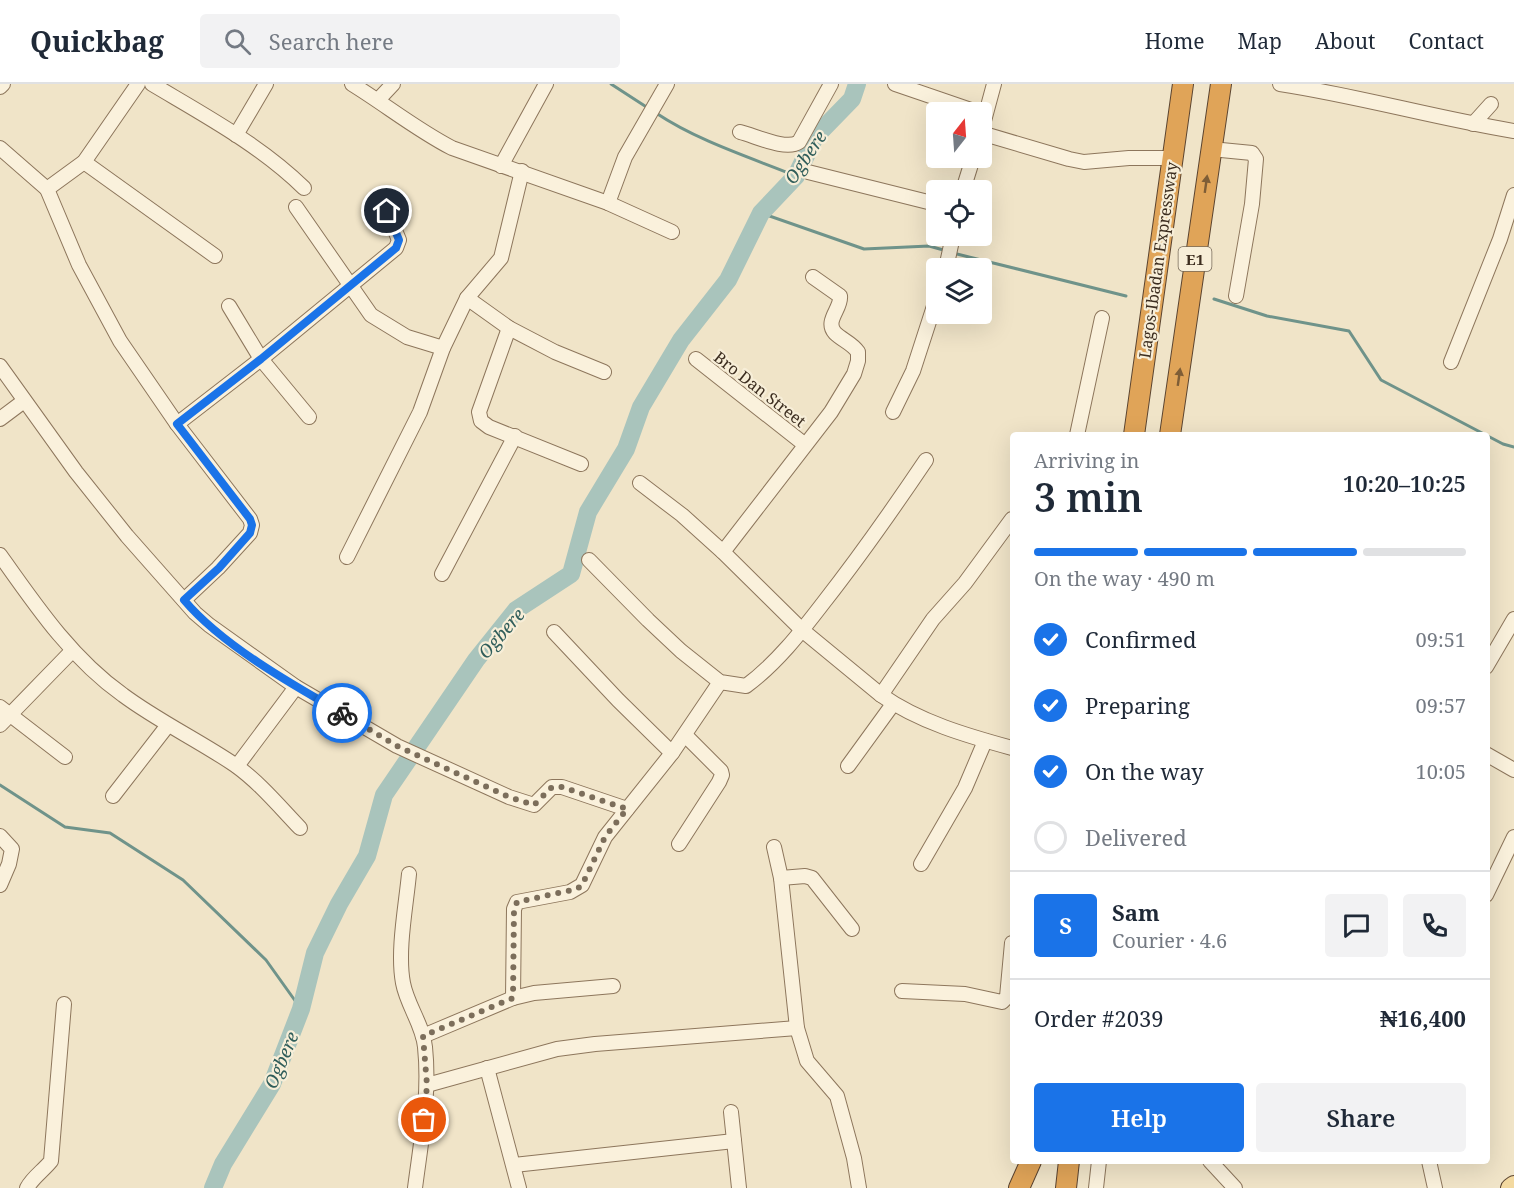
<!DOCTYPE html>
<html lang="en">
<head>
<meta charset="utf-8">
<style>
	body { margin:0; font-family:"Noto Serif",serif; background:#f2f2f3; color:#1f2937; height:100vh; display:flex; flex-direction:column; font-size:22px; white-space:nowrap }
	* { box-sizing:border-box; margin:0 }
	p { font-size:20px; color:#747a83 }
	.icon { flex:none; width:33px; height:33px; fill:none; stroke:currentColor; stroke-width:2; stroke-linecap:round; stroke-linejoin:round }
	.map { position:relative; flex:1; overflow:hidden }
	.sheet { position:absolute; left:1010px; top:348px; width:480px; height:732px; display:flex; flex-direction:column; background:#fff; border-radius:6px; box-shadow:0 6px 24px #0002 }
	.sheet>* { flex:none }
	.needle { width:39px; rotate:17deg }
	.buttons { position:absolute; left:926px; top:18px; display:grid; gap:12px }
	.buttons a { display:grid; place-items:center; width:66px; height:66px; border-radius:6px; background:#fff; box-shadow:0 6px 24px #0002; font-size:30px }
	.pin { position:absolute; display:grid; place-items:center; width:51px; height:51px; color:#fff; margin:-26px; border:3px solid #fff; border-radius:50%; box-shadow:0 2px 6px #0007 }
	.courier { position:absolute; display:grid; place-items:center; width:60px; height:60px; margin:-30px; border:4px solid #1a73e8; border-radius:50%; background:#fff; color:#222; box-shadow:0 2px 8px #0007 }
	.headline em { font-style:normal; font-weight:600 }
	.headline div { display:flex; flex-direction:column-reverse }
	.headline { display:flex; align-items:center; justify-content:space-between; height:102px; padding:0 24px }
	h1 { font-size:39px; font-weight:600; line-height:45px }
	.bar { display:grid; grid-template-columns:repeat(4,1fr); gap:9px 6px; align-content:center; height:72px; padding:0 24px }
	.bar i { height:8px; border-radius:4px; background:#e0e1e3 }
	.bar .selected { background:#1a73e8 }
	.bar p { grid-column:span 4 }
	.line { display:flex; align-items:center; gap:15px; padding:0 24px; border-top:2px solid #e0e1e3 }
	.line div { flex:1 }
	.round { display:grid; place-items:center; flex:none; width:63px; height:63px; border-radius:6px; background:#f2f2f3 }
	ol { padding:0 24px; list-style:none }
	li { display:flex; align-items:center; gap:18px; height:66px }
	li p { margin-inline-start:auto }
	li .icon { padding:6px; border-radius:50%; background:#1a73e8; color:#fff; stroke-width:4 }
	li:last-child { color:#747a83 }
	li i { width:33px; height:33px; border:3px solid #e0e1e3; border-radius:50% }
	.action { display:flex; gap:12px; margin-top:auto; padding:12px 24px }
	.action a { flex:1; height:69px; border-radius:6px; background:#1a73e8; color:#fff; font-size:24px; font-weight:600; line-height:69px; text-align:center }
	.action a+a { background:#f2f2f3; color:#1f2937 }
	header { display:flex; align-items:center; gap:36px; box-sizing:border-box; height:84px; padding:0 30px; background:#fff; border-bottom:2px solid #e0e1e3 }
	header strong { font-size:28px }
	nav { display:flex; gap:33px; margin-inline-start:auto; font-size:21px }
	.search { width:420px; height:54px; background:#f2f2f3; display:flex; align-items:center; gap:15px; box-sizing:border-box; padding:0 21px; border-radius:6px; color:#747a83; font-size:22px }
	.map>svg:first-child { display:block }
</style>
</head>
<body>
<header>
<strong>Quickbag</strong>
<div class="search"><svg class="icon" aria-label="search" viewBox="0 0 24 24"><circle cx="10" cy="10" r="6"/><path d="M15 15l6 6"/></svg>Search here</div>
<nav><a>Home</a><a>Map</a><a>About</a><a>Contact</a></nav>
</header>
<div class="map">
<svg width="1514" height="1104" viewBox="0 0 1514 1104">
	<rect width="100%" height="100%" fill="#f0e4c8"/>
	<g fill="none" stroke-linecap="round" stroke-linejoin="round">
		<g stroke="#6f938a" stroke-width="3">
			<path d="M 611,0 L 648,24"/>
			<path d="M 656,29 C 698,57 749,73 796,92"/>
			<path d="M 761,129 L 864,165 L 929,162 L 947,167"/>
			<path d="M 953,169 L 1126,212"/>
			<path d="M 1214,215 L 1267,232 L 1349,247 L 1381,296 L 1503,360 L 1514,363"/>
			<path d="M 0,701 L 65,743 L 110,749 L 183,796 L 266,876 L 301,925"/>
		</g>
		<path stroke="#a9c4bc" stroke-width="18" d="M 213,1104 L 223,1080 L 272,1000 L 301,925 L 315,869 L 339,820 L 367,772 L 384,711 L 476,576 L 516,526 L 571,490 L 588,428 L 626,365 L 641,323 L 681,256 L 728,196 L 761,129 L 796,92 L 815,53 L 852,15 L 857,0"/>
		<defs>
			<g id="minor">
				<path d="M 152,0 C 204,31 260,61 304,104"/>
				<path d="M 352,0 C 386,21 417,46 452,64 L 608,119 L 672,148"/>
				<path d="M 895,0 L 977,28"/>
				<path d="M 1280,0 C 1359,12 1435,34 1514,47"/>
				<path d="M 0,3 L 3,0"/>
				<path d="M 378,16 L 393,0"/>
				<path d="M 1473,40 L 1491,20"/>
				<path d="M 740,48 C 756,52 786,67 799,58 L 831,0"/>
				<path d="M 981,48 L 994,0"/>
				<path d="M 981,49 L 1069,75 L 1084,78 L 1129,74 L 1173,74"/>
				<path d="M 236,51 L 266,0"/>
				<path d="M 0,64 L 47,105 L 79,181 L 120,257 L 177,340 L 250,435 L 252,441 L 250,449 L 218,484 L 184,516"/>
				<path d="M 1211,65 L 1252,69 L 1256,75 L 1252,120 L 1236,212"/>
				<path d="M 84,78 L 215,172"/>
				<path d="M 501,82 L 546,0"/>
				<path d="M 808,88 L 936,120"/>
				<path d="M 47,105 L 84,78 L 138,0"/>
				<path d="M 963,106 L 973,74"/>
				<path d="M 608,119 L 625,73 L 667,0"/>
				<path d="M 296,123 L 371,231 L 407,253 L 443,264"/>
				<path d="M 946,184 L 953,152"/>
				<path d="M 467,214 L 509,244 L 555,268 L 604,288"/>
				<path d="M 229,222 L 261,275 L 309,333"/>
				<path d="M 509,244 L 479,328 L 481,337 L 489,343 L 581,380"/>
				<path d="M 696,275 L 804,360"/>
				<path d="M 1451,278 L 1500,155 L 1514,111"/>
				<path d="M 0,282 L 76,388 L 127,452 L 195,529 L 209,541 L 296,603 L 397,662 L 509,713 L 534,721 L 552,703 L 562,703 L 627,725"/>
				<path d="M 893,328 L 913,287 L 936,216"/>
				<path d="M 0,335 L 24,317"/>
				<path d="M 177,340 L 261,275 L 396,164 L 399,156 L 387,127"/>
				<path d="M 1077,351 L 1102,234"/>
				<path d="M 640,399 L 682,431 L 723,468 L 802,546 L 881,611 C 919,638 968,652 1012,664"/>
				<path d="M 723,468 L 831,328 L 854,290 L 858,277 L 858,268 C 852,259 842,256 835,249 C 824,237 842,224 840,212 L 813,193"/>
				<path d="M 0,471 C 36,522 72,575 123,611 C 158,637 198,656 235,681 C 259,698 279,722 300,744"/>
				<path d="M 347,473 L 420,328 L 443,264 L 467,214 L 501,174 L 522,87"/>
				<path d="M 589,476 L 648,536 L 681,567 L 720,598 L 746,602 C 777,579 801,548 824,518 C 860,472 893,425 926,376"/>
				<path d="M 442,490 L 515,352"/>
				<path d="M 554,548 L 618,616 L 672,669"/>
				<path d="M 1486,583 L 1514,535"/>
				<path d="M 881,611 L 933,535 L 965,499 L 1012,435"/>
				<path d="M 0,623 L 65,673"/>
				<path d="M 0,641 L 72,567"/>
				<path d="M 1486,670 L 1514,686"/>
				<path d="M 237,682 L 296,603"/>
				<path d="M 848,682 L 893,620"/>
				<path d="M 113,712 L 168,641"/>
				<path d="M 0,752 L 12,765 L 9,780 L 0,801"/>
				<path d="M 679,760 L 719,698 L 722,691 L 721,687 L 685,651"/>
				<path d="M 774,763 L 781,794 L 797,944 L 807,977 L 837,1012 L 854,1074 L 859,1104"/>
				<path d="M 921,780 L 965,704 L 985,657"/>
				<path d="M 409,790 C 406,822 397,867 403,899 C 407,921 423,941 425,963 C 430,1011 421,1057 415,1104"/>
				<path d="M 781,794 L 805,792 L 812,794 L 852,845"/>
				<path d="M 1486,811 L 1514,753"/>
				<path d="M 902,907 L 965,910 L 1002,918 L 1007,913 L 1012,859"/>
				<path d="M 513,914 L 514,825 L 517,818 L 570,808 L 582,801 L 605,753 L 672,669 L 720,598"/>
				<path d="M 423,952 L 513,914 L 534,909 L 613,902"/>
				<path d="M 487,984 L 519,1104"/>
				<path d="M 427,1001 L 557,965 L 595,960 L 797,944"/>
				<path d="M 731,1028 L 739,1104"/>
				<path d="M 1210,1077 L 1235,1104"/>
				<path d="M 1429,1077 L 1435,1104"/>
				<path d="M 514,1081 L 734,1057"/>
				<path d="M 27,1104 C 33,1093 43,1087 51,1077 L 64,920"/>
				<path d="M 1096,1104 L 1099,1077"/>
			</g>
			<path id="major" d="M 1510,1104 L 1514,1101"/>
			<g id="highway">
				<path d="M 1134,351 L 1183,0"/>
				<path d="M 1170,351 L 1221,0"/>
				<path d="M 1019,1104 L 1031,1077"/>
				<path d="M 1066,1104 L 1069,1077"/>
			</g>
		</defs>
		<use href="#minor" stroke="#8d765c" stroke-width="16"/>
		<use href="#major" stroke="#5b4430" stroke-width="20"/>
		<use href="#highway" stroke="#5b4430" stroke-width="22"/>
		<use href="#minor" stroke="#faf1dc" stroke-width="14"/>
		<use href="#major" stroke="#f3d9a0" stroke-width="18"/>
		<use href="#highway" stroke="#e0a458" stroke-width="20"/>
	</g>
	<defs><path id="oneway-solid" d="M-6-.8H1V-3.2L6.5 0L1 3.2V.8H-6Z" transform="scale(1.5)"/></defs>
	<g fill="#7e5d36">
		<use href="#oneway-solid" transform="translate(1206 100) rotate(-82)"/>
		<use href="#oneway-solid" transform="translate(1179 293) rotate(-82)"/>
	</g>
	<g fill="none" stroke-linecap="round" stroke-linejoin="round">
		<path stroke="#7c6e5b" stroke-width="6" stroke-dasharray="0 10.8" d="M 342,629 L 397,662 L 509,713 L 534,721 L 552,703 L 562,703 L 627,725 L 605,753 L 582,801 L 577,805 L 517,818 L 514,825 L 513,914 L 423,952 L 427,1001 L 424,1036"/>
		<path stroke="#1a73e8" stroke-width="8" d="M 342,629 C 291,600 222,561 184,516 L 219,484 L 250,449 L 252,441 L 250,435 L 177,340 L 261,275 L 396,164 L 399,156 L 387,127"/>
	</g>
	<g text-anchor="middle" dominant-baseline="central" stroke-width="4.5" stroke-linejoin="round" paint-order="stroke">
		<rect fill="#f7eed8" stroke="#756857" stroke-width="1.5" x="1178.5" y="163" width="33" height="24" rx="4.5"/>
		<g font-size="15" font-weight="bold" fill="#3d2e20">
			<text x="1195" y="175">E1</text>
		</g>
		<g font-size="16" fill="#3d2e20" stroke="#f7eed8">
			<text transform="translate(1158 176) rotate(-82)">Lagos-Ibadan Expressway</text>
			<text transform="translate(760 305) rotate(38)">Bro Dan Street</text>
		</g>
		<g font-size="18" font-style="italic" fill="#2f5d5a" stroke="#f7eed8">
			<text transform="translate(805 73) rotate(-56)">Ogbere</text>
			<text transform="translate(501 549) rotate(-49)">Ogbere</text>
			<text transform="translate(281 976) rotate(-67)">Ogbere</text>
		</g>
	</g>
</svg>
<div class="buttons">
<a><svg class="needle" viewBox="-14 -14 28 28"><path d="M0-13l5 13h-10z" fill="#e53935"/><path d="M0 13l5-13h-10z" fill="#747a83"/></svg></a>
<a><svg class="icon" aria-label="locate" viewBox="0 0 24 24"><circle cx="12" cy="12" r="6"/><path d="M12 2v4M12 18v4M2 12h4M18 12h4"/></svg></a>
<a><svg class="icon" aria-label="layers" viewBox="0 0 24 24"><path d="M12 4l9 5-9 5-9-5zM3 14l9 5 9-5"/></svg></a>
</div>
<div class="pin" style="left:424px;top:1036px;background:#ea580c"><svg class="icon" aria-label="bag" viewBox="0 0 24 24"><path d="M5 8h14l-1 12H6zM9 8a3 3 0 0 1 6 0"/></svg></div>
<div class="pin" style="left:387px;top:127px;background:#1f2937"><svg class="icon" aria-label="home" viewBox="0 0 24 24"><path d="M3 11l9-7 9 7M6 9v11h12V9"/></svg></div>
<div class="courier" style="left:342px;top:629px"><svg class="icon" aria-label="bike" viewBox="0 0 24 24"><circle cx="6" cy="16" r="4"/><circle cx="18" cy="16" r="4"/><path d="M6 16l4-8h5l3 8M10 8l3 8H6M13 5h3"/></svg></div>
<section class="sheet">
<div class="headline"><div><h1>3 min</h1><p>Arriving in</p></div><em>10:20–10:25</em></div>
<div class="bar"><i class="selected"></i><i class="selected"></i><i class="selected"></i><i></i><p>On the way · 490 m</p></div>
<ol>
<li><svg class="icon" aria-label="check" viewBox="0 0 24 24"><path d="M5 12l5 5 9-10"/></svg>Confirmed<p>09:51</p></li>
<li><svg class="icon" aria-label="check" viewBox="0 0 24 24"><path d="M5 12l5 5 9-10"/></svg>Preparing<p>09:57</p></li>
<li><svg class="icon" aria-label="check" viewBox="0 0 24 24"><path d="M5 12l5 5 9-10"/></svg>On the way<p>10:05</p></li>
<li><i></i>Delivered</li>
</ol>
<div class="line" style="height:108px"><b class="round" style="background:#1a73e8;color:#fff">S</b><div><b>Sam</b><p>Courier · 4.6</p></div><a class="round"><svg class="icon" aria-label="chat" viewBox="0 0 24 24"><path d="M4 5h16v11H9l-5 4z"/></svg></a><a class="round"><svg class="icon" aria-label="phone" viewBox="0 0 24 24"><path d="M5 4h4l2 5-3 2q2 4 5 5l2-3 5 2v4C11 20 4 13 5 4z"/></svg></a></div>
<div class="line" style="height:78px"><div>Order #2039</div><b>₦16,400</b></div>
<div class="action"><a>Help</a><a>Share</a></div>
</section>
</div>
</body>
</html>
